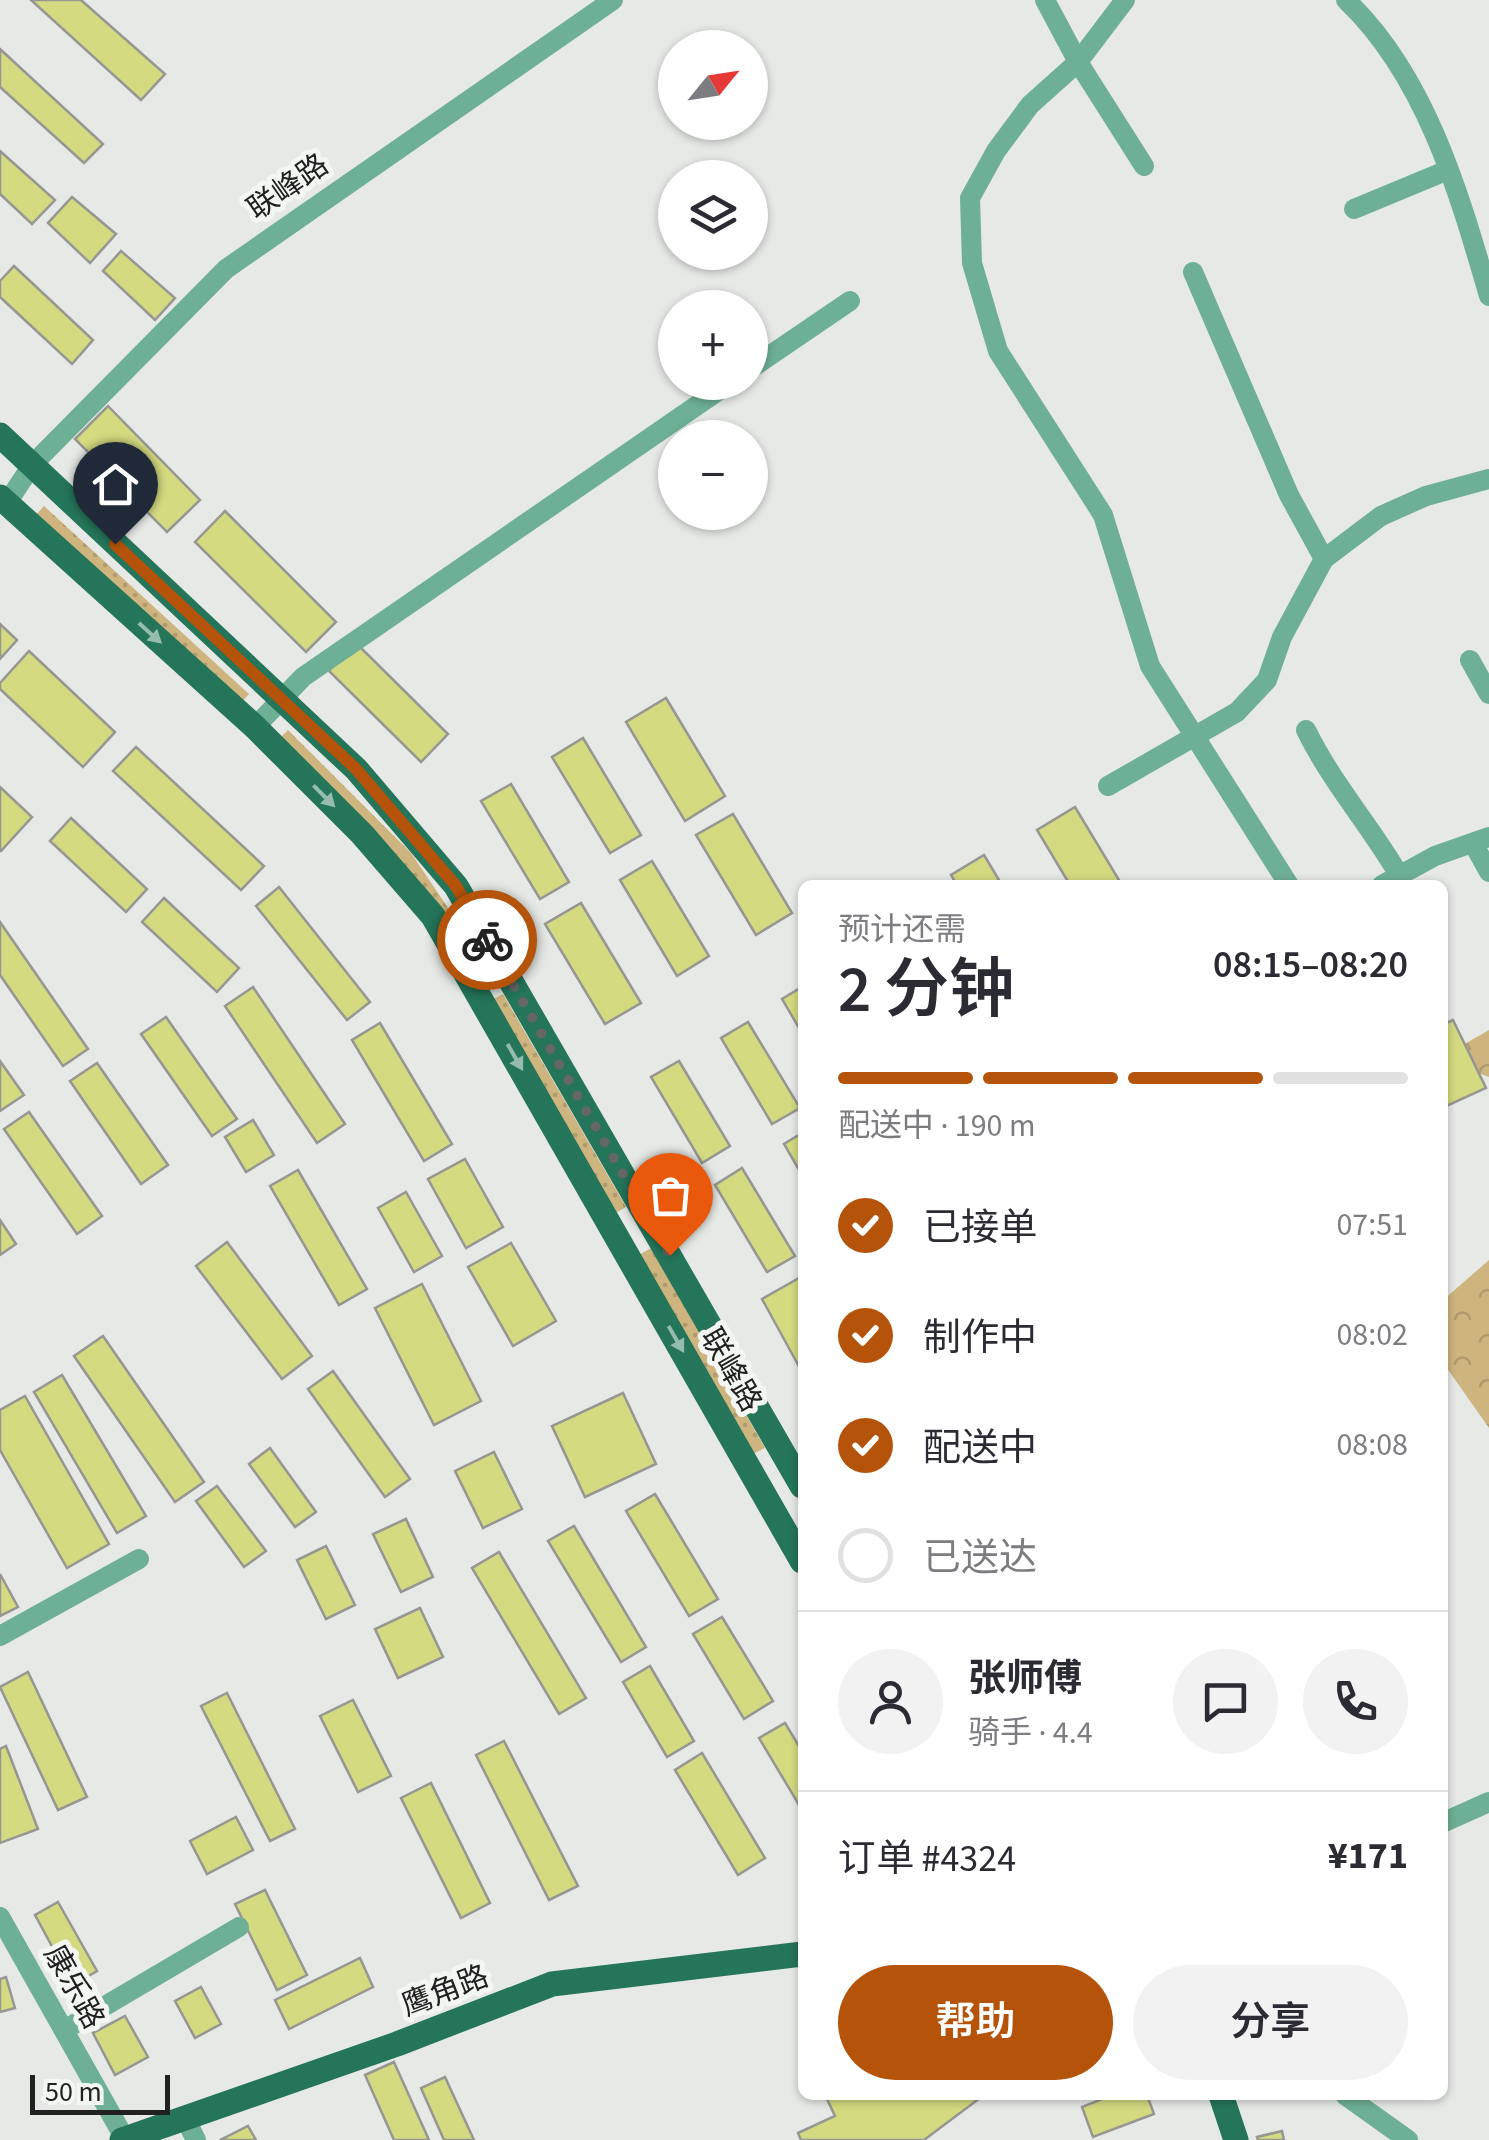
<!DOCTYPE html>
<html lang="zh">
<head>
<meta charset="utf-8">
<style>
	body { margin:0; font-family:"Source Sans 3","Noto Sans SC",sans-serif; background:#f2f2f3; color:#2b2b33; height:100vh; display:flex; flex-direction:column; font-size:38px; white-space:nowrap }
	* { box-sizing:border-box; margin:0 }
	p { font-size:32px; color:#7c7c81 }
	.icon { flex:none; width:55px; height:55px; fill:none; stroke:currentColor; stroke-width:2; stroke-linecap:round; stroke-linejoin:round }
	.map { position:relative; flex:1; overflow:hidden }
	.drawer { position:absolute; left:798px; top:880px; width:650px; height:1220px; display:flex; flex-direction:column; background:#fff; border-radius:15px; box-shadow:0 2px 8px #0004 }
	.drawer>* { flex:none }
	.needle { width:65px; rotate:60deg }
	.buttons { position:absolute; left:658px; top:30px; display:grid; gap:20px }
	.buttons a { display:grid; place-items:center; width:110px; height:110px; border-radius:50%; background:#fff; box-shadow:0 2px 8px #0004; font-size:50px }
	.scale { position:absolute; left:30px; bottom:25px; width:140px; box-sizing:border-box; padding-left:10px; border:5px solid #202120; border-top:0; font-size:28px; line-height:35px; white-space:nowrap; color:#202120; -webkit-text-stroke:8px #f3f6f3; paint-order:stroke }
	.pin { position:absolute; display:grid; place-items:center; width:85px; height:85px; color:#fff; margin:-102px -42px; border-radius:50% 50% 50% 0; rotate:-45deg; box-shadow:0 0 10px #0007 }
	.pin .icon { rotate:45deg }
	.courier { position:absolute; display:grid; place-items:center; width:100px; height:100px; margin:-50px; border:8px solid #b45309; border-radius:50%; background:#fff; color:#222; box-shadow:0 2px 12px #0007 }
	.summary em { font-style:normal; font-weight:600 }
	.summary div { display:flex; flex-direction:column-reverse }
	.summary { display:flex; align-items:center; justify-content:space-between; height:170px; padding:0 40px }
	h1 { font-size:65px; font-weight:600; line-height:75px }
	.bar { display:grid; grid-template-columns:repeat(4,1fr); gap:15px 10px; align-content:center; height:120px; padding:0 40px }
	.bar i { height:12px; border-radius:8px; background:#e1e1e2 }
	.bar .on { background:#b45309 }
	.bar p { grid-column:span 4 }
	.line { display:flex; align-items:center; gap:25px; padding:0 40px; border-top:2px solid #e1e1e2 }
	.line div { flex:1 }
	.round { display:grid; place-items:center; flex:none; width:105px; height:105px; border-radius:52px; background:#f2f2f3 }
	ol { padding:0 40px; list-style:none }
	li { display:flex; align-items:center; gap:30px; height:110px }
	li p { margin-inline-start:auto }
	li .icon { padding:10px; border-radius:50%; background:#b45309; color:#fff; stroke-width:4 }
	li:last-child { color:#7c7c81 }
	li i { width:55px; height:55px; border:5px solid #e1e1e2; border-radius:50% }
	.primary-button { display:flex; gap:20px; margin-top:auto; padding:20px 40px }
	.primary-button a { flex:1; height:115px; border-radius:60px; background:#b45309; color:#fff; font-size:40px; font-weight:600; line-height:115px; text-align:center }
	.primary-button a+a { background:#f2f2f3; color:#2b2b33 }
	.map>svg:first-child { display:block }
</style>
</head>
<body>
<div class="map">
<svg width="1489" height="2140" viewBox="0 0 1489 2140">
	<defs>
		<pattern id="grass-dots" width="8" height="8" patternUnits="userSpaceOnUse" patternTransform="scale(2.5)"><rect width="8" height="8" fill="#ceb47e"/><path d="M2 2h.1M6 6h.1" fill="none" stroke="#b19a6d" stroke-width="1.8" stroke-linecap="round"/></pattern>
		<pattern id="forest-crowns" width="20" height="18" patternUnits="userSpaceOnUse" patternTransform="scale(2.5)"><rect width="20" height="18" fill="#ceb47e"/><path d="M2 6a3 3 0 1 1 6 0M12 15a3 3 0 1 1 6 0" fill="none" stroke="#b19a6d"/></pattern>
	</defs>
	<rect width="100%" height="100%" fill="#e6e9e6"/>
	<g fill="url(#grass-dots)">
		<path d="M 44,506 L 249,694 L 240,704 L 35,516 Z"/>
		<path d="M 288,730 L 411,853 L 471,942 L 461,949 L 278,740 Z"/>
		<path d="M 503,994 L 626,1207 L 614,1214 L 491,1000 Z"/>
		<path d="M 651,1248 L 765,1448 L 753,1454 L 639,1255 Z"/>
	</g>
	<g fill="url(#forest-crowns)">
		<path d="M 1489,1030 L 1489,1077 L 1443,1060 L 1442,1057 Z"/>
		<path d="M 1489,1260 L 1489,1428 L 1444,1364 L 1442,1301 Z"/>
	</g>
	<g fill="#d3da7f" stroke="#969693" stroke-width="2.5">
		<path d="M 31,0 L 81,0 L 165,74 L 141,100 Z"/>
		<path d="M 0,49 L 103,144 L 84,163 L 0,87 Z"/>
		<path d="M 0,151 L 55,200 L 32,224 L 0,194 Z"/>
		<path d="M 72,197 L 116,234 L 90,263 L 48,223 Z"/>
		<path d="M 121,251 L 175,298 L 155,320 L 103,271 Z"/>
		<path d="M 14,266 L 93,340 L 72,364 L 0,297 L 0,281 Z"/>
		<path d="M 108,406 L 200,500 L 167,532 L 75,439 Z"/>
		<path d="M 225,511 L 336,622 L 306,652 L 195,542 Z"/>
		<path d="M 0,624 L 17,640 L 0,659 Z"/>
		<path d="M 356,643 L 448,734 L 421,762 L 329,671 Z"/>
		<path d="M 29,651 L 115,732 L 83,767 L 0,689 L 0,683 Z"/>
		<path d="M 666,698 L 725,796 L 685,821 L 626,722 Z"/>
		<path d="M 583,738 L 641,835 L 610,853 L 552,757 Z"/>
		<path d="M 136,747 L 264,866 L 241,890 L 113,771 Z"/>
		<path d="M 511,784 L 569,882 L 540,899 L 481,801 Z"/>
		<path d="M 0,787 L 32,817 L 1,851 L 0,850 Z"/>
		<path d="M 1075,807 L 1122,885 L 1070,885 L 1037,830 Z"/>
		<path d="M 733,814 L 792,913 L 756,935 L 696,835 Z"/>
		<path d="M 71,818 L 147,889 L 126,912 L 50,841 Z"/>
		<path d="M 984,855 L 1002,885 L 957,885 L 951,875 Z"/>
		<path d="M 652,861 L 709,956 L 677,976 L 620,880 Z"/>
		<path d="M 279,887 L 370,1002 L 347,1020 L 256,906 Z"/>
		<path d="M 164,898 L 239,968 L 217,992 L 142,922 Z"/>
		<path d="M 581,903 L 641,1003 L 605,1024 L 545,924 Z"/>
		<path d="M 0,922 L 88,1049 L 63,1066 L 0,975 Z"/>
		<path d="M 253,987 L 345,1124 L 317,1143 L 225,1006 Z"/>
		<path d="M 802,987 L 802,1033 L 782,999 Z"/>
		<path d="M 166,1017 L 237,1119 L 212,1136 L 141,1034 Z"/>
		<path d="M 1453,1020 L 1486,1088 L 1442,1108 L 1442,1025 Z"/>
		<path d="M 748,1022 L 800,1108 L 772,1124 L 721,1038 Z"/>
		<path d="M 380,1023 L 452,1144 L 424,1161 L 352,1040 Z"/>
		<path d="M 0,1061 L 24,1095 L 0,1111 Z"/>
		<path d="M 679,1061 L 730,1146 L 702,1163 L 651,1077 Z"/>
		<path d="M 97,1063 L 168,1165 L 141,1184 L 70,1081 Z"/>
		<path d="M 29,1112 L 102,1216 L 77,1234 L 4,1129 Z"/>
		<path d="M 253,1120 L 274,1155 L 246,1172 L 225,1137 Z"/>
		<path d="M 802,1133 L 802,1175 L 784,1144 Z"/>
		<path d="M 465,1159 L 503,1227 L 466,1248 L 428,1179 Z"/>
		<path d="M 742,1168 L 795,1256 L 767,1272 L 715,1185 Z"/>
		<path d="M 298,1170 L 367,1289 L 339,1305 L 270,1186 Z"/>
		<path d="M 406,1192 L 442,1256 L 414,1272 L 378,1208 Z"/>
		<path d="M 0,1220 L 16,1244 L 0,1255 Z"/>
		<path d="M 227,1242 L 312,1356 L 282,1379 L 196,1266 Z"/>
		<path d="M 511,1243 L 556,1321 L 513,1346 L 468,1267 Z"/>
		<path d="M 799,1278 L 802,1285 L 802,1372 L 762,1299 Z"/>
		<path d="M 422,1284 L 481,1401 L 434,1425 L 375,1308 Z"/>
		<path d="M 103,1336 L 204,1482 L 175,1502 L 74,1356 Z"/>
		<path d="M 333,1371 L 410,1479 L 385,1497 L 308,1389 Z"/>
		<path d="M 62,1375 L 146,1516 L 117,1533 L 34,1392 Z"/>
		<path d="M 623,1393 L 656,1464 L 585,1497 L 552,1426 Z"/>
		<path d="M 25,1396 L 109,1544 L 67,1568 L 0,1450 L 0,1410 Z"/>
		<path d="M 270,1448 L 316,1512 L 295,1527 L 249,1464 Z"/>
		<path d="M 494,1452 L 522,1509 L 483,1528 L 455,1471 Z"/>
		<path d="M 217,1486 L 266,1551 L 244,1567 L 196,1501 Z"/>
		<path d="M 655,1494 L 718,1599 L 689,1616 L 626,1511 Z"/>
		<path d="M 406,1519 L 433,1577 L 401,1592 L 373,1534 Z"/>
		<path d="M 574,1526 L 646,1647 L 621,1662 L 548,1541 Z"/>
		<path d="M 326,1546 L 355,1605 L 326,1619 L 297,1560 Z"/>
		<path d="M 499,1552 L 586,1698 L 559,1714 L 472,1568 Z"/>
		<path d="M 0,1574 L 18,1607 L 0,1616 Z"/>
		<path d="M 420,1608 L 443,1657 L 398,1678 L 375,1629 Z"/>
		<path d="M 722,1617 L 773,1701 L 744,1719 L 693,1634 Z"/>
		<path d="M 650,1666 L 694,1741 L 667,1757 L 623,1682 Z"/>
		<path d="M 28,1672 L 87,1797 L 58,1810 L 0,1687 Z"/>
		<path d="M 227,1693 L 295,1829 L 270,1841 L 201,1706 Z"/>
		<path d="M 353,1700 L 391,1776 L 358,1792 L 320,1716 Z"/>
		<path d="M 785,1723 L 802,1751 L 802,1810 L 759,1738 Z"/>
		<path d="M 504,1741 L 578,1886 L 549,1900 L 476,1755 Z"/>
		<path d="M 6,1746 L 38,1829 L 0,1843 L 0,1749 Z"/>
		<path d="M 702,1753 L 765,1858 L 738,1875 L 675,1770 Z"/>
		<path d="M 431,1783 L 490,1903 L 461,1918 L 401,1798 Z"/>
		<path d="M 236,1817 L 253,1850 L 207,1874 L 190,1841 Z"/>
		<path d="M 265,1890 L 307,1975 L 277,1990 L 235,1904 Z"/>
		<path d="M 58,1902 L 97,1971 L 73,1985 L 35,1915 Z"/>
		<path d="M 360,1958 L 373,1987 L 289,2029 L 275,2000 Z"/>
		<path d="M 6,1977 L 15,2008 L 0,2012 L 0,1979 Z"/>
		<path d="M 201,1987 L 221,2024 L 195,2038 L 175,2001 Z"/>
		<path d="M 125,2016 L 148,2057 L 115,2075 L 93,2033 Z"/>
		<path d="M 394,2062 L 429,2140 L 394,2140 L 365,2075 Z"/>
		<path d="M 445,2077 L 474,2140 L 444,2140 L 421,2088 Z"/>
		<path d="M 825,2095 L 984,2095 L 924,2140 L 801,2140 L 798,2133 L 835,2116 Z"/>
		<path d="M 1112,2095 L 1147,2095 L 1154,2114 L 1093,2137 L 1082,2107 Z"/>
		<path d="M 248,2126 L 256,2140 L 220,2140 Z"/>
		<path d="M 1282,2131 L 1284,2140 L 1258,2140 L 1257,2137 Z"/>
	</g>
	<g fill="none" stroke-linecap="round" stroke-linejoin="round">
		<g stroke="#6eb095" stroke-width="20">
			<path d="M 1045,0 L 1078,62 L 1144,166"/>
			<path d="M 1125,0 L 1078,62 L 1030,105 L 996,151 L 970,198 L 972,263 L 998,351 L 1103,515 L 1150,666 L 1289,885"/>
			<path d="M 1346,0 C 1426,76 1459,193 1489,296"/>
			<path d="M 1354,209 L 1448,170"/>
			<path d="M 1193,272 L 1289,495 L 1324,559"/>
			<path d="M 750,369 L 850,301"/>
			<path d="M 7,503 L 32,465 L 226,269 L 613,0"/>
			<path d="M 1470,660 L 1489,694"/>
			<path d="M 255,727 L 303,677 L 731,382"/>
			<path d="M 1306,730 C 1332,783 1369,824 1399,875"/>
			<path d="M 1108,786 L 1237,712 L 1267,680 L 1282,637 L 1324,559 L 1381,516 L 1426,496 L 1489,479"/>
			<path d="M 1474,845 L 1489,872"/>
			<path d="M 1382,885 L 1435,856 L 1489,837"/>
			<path d="M 0,1636 L 139,1559"/>
			<path d="M 1442,1823 L 1489,1802"/>
			<path d="M 0,1917 L 125,2139"/>
			<path d="M 64,2030 L 239,1927"/>
			<path d="M 1345,2095 L 1408,2140"/>
			<path d="M 185,2118 L 196,2140"/>
		</g>
		<g stroke="#247559" stroke-width="25">
			<path d="M 0,435 L 356,769 L 456,886 L 802,1486"/>
			<path d="M 0,497 L 255,727 L 362,834 L 433,916 L 802,1561"/>
			<path d="M 1221,2095 L 1236,2140"/>
			<path d="M 122,2140 L 397,2044 L 552,1984 L 802,1954"/>
		</g>
	</g>
	<defs><path id="oneway-solid" d="M-6-.8H1V-3.2L6.5 0L1 3.2V.8H-6Z" transform="scale(2.5)"/></defs>
	<g fill="#96bcae">
		<use href="#oneway-solid" transform="translate(150 633) rotate(42)"/>
		<use href="#oneway-solid" transform="translate(324 796) rotate(45)"/>
		<use href="#oneway-solid" transform="translate(515 1057) rotate(60)"/>
		<use href="#oneway-solid" transform="translate(676 1339) rotate(60)"/>
	</g>
	<g fill="none" stroke-linecap="round" stroke-linejoin="round">
		<path stroke="#656765" stroke-width="10" stroke-dasharray="0 18" d="M 487,940 L 670,1255"/>
		<path stroke="#b45309" stroke-width="12" d="M 115,544 L 356,769 L 456,886 L 487,940"/>
	</g>
	<g text-anchor="middle" dominant-baseline="central" stroke-width="10" stroke-linejoin="round" paint-order="stroke">
		<g font-size="30" fill="#202120" stroke="#f3f6f3">
			<text transform="translate(288 187) rotate(-35)">联峰路</text>
			<text transform="translate(731 1370) rotate(60)">联峰路</text>
			<text transform="translate(74 1987) rotate(61)">康乐路</text>
			<text transform="translate(445 1991) rotate(-21)">鹰角路</text>
		</g>
	</g>
</svg>
<div class="buttons">
<a><svg class="needle" viewBox="-14 -14 28 28"><path d="M0-13l5 13h-10z" fill="#e53935"/><path d="M0 13l5-13h-10z" fill="#7c7c81"/></svg></a>
<a><svg class="icon" aria-label="layers" viewBox="0 0 24 24"><path d="M12 4l9 5-9 5-9-5zM3 14l9 5 9-5"/></svg></a>
<a>+</a>
<a>−</a>
</div>
<div class="scale">50 m</div>
<div class="pin" style="left:670px;top:1255px;background:#ea580c"><svg class="icon" aria-label="bag" viewBox="0 0 24 24"><path d="M5 8h14l-1 12H6zM9 8a3 3 0 0 1 6 0"/></svg></div>
<div class="pin" style="left:115px;top:544px;background:#1f2937"><svg class="icon" aria-label="home" viewBox="0 0 24 24"><path d="M3 11l9-7 9 7M6 9v11h12V9"/></svg></div>
<div class="courier" style="left:487px;top:940px"><svg class="icon" aria-label="bike" viewBox="0 0 24 24"><circle cx="6" cy="16" r="4"/><circle cx="18" cy="16" r="4"/><path d="M6 16l4-8h5l3 8M10 8l3 8H6M13 5h3"/></svg></div>
<section class="drawer">
<div class="summary"><div><h1>2 分钟</h1><p>预计还需</p></div><em>08:15–08:20</em></div>
<div class="bar"><i class="on"></i><i class="on"></i><i class="on"></i><i></i><p>配送中 · 190 m</p></div>
<ol>
<li><svg class="icon" aria-label="check" viewBox="0 0 24 24"><path d="M5 12l5 5 9-10"/></svg>已接单<p>07:51</p></li>
<li><svg class="icon" aria-label="check" viewBox="0 0 24 24"><path d="M5 12l5 5 9-10"/></svg>制作中<p>08:02</p></li>
<li><svg class="icon" aria-label="check" viewBox="0 0 24 24"><path d="M5 12l5 5 9-10"/></svg>配送中<p>08:08</p></li>
<li><i></i>已送达</li>
</ol>
<div class="line" style="height:180px"><a class="round"><svg class="icon" aria-label="person" viewBox="0 0 24 24"><circle cx="12" cy="8" r="4"/><path d="M4 21q1-7 8-7t8 7"/></svg></a><div><b>张师傅</b><p>骑手 · 4.4</p></div><a class="round"><svg class="icon" aria-label="chat" viewBox="0 0 24 24"><path d="M4 5h16v11H9l-5 4z"/></svg></a><a class="round"><svg class="icon" aria-label="phone" viewBox="0 0 24 24"><path d="M5 4h4l2 5-3 2q2 4 5 5l2-3 5 2v4C11 20 4 13 5 4z"/></svg></a></div>
<div class="line" style="height:130px"><div>订单 #4324</div><b>¥171</b></div>
<div class="primary-button"><a>帮助</a><a>分享</a></div>
</section>
</div>
</body>
</html>
